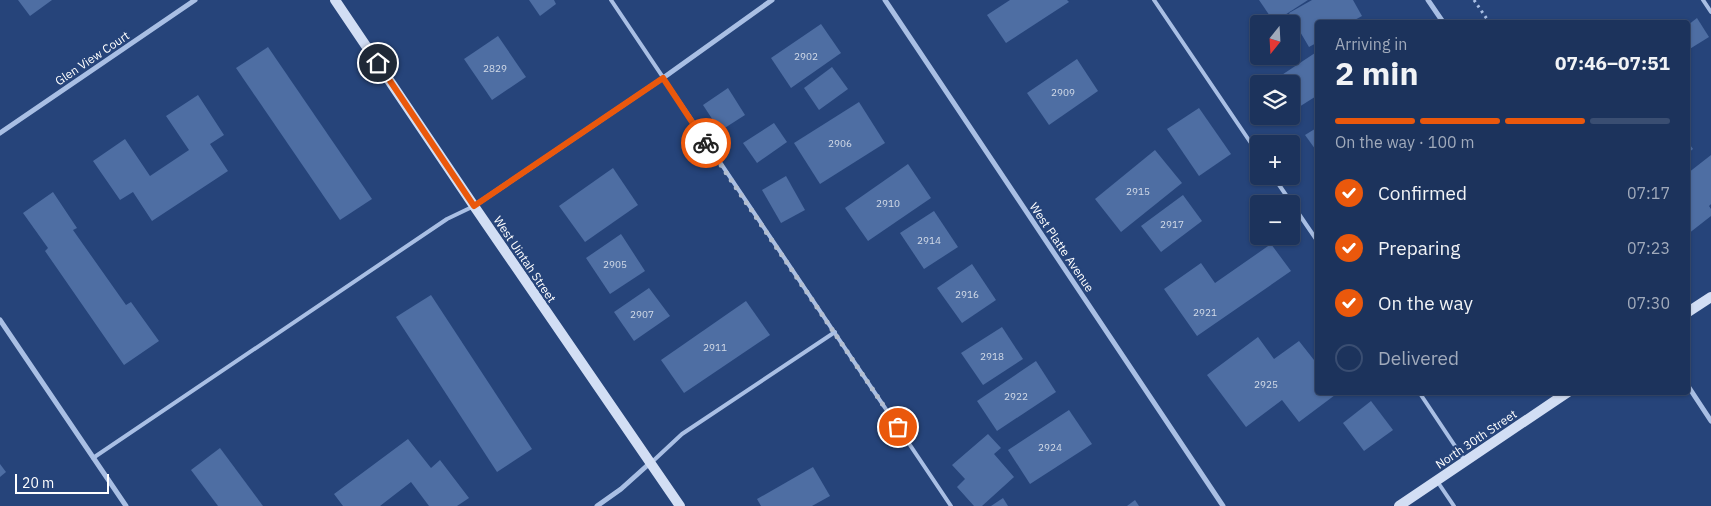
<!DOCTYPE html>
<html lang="en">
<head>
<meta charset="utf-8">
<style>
	body { margin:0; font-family:"IBM Plex Sans",sans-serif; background:#293f65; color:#f1f3f6; height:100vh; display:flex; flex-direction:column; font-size:19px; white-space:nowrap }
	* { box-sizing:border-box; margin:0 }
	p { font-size:16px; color:#a0aabb }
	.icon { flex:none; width:28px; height:28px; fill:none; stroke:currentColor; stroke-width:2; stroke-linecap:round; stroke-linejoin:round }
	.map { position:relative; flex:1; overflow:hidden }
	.details { position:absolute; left:1315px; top:20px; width:375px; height:375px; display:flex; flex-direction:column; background:#1c335c; border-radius:5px; box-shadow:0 1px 4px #0004,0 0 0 1px #3a4e72 }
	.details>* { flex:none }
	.needle { width:32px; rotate:198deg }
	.controls { position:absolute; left:1250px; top:15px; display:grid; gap:10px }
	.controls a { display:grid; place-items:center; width:50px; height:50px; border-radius:5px; background:#1c335c; box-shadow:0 1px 4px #0004,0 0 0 1px #3a4e72; font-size:25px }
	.scale { position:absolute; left:15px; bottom:12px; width:94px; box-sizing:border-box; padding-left:5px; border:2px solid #fff; border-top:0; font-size:14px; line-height:18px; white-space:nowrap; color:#fff; -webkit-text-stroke:4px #26447a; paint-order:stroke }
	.pin { position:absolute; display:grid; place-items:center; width:42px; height:42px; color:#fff; margin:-21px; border:2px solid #fff; border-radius:50%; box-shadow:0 1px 5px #0007 }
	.courier { position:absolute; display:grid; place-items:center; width:50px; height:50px; margin:-25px; border:4px solid #ea580c; border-radius:50%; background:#fff; color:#222; box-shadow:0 1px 6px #0007 }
	.summary em { font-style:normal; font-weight:700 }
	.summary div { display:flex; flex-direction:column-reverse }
	.summary { display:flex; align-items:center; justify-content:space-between; height:85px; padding:0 20px }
	h1 { font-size:32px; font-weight:700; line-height:38px }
	.bar { display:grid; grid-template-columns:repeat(4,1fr); gap:8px 5px; align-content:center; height:60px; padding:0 20px }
	.bar i { height:6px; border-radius:4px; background:#3a4e72 }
	.bar .on { background:#ea580c }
	.bar p { grid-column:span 4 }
	ol { padding:0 20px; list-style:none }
	li { display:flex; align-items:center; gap:15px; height:55px }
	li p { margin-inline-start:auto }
	li .icon { padding:5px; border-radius:50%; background:#ea580c; color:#fff; stroke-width:4 }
	li:last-child { color:#a0aabb }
	li i { width:28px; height:28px; border:2px solid #3a4e72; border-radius:50% }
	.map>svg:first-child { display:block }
</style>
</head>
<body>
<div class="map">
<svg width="1711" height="506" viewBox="0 0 1711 506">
	<rect width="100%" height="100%" fill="#26447a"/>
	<g fill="#4e6ea3">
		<path d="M 18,0 L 52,0 L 30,16 Z"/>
		<path d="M 529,0 L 554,0 L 556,4 L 540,16 Z"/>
		<path d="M 1010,0 L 1067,0 L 1069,2 L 1006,43 L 987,15 Z"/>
		<path d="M 1259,0 L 1308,0 L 1274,22 Z"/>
		<path d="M 1312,0 L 1353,0 L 1362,16 L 1351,22 L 1318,22 L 1318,42 L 1309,47 L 1289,13 Z"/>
		<path d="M 1697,18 L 1709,37 L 1688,50 L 1688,25 Z"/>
		<path d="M 821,24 L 841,53 L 791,88 L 771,58 Z"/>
		<path d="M 498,36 L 526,77 L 492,100 L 464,59 Z"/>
		<path d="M 268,47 L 372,199 L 340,220 L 236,68 Z"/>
		<path d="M 1318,51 L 1318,95 L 1291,112 L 1291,84 L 1268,84 Z"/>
		<path d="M 1077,59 L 1098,91 L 1049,125 L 1027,93 Z"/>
		<path d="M 832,67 L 848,89 L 819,110 L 804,88 Z"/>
		<path d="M 728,88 L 745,115 L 720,131 L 703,105 Z"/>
		<path d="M 198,95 L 224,135 L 210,144 L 228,171 L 152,221 L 133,192 L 120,200 L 93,161 L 125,139 L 150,176 L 189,150 L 166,116 Z"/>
		<path d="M 859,102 L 885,143 L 820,184 L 794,143 Z"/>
		<path d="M 1199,108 L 1231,154 L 1199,176 L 1167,129 Z"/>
		<path d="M 774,123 L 787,142 L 757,163 L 743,143 Z"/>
		<path d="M 1318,127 L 1318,153 L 1305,135 Z"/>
		<path d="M 1688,142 L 1693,149 L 1688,153 Z"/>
		<path d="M 1155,150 L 1182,183 L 1121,232 L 1095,199 Z"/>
		<path d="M 1711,155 L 1711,204 L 1709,206 L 1711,209 L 1711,216 L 1688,234 L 1688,173 Z"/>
		<path d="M 908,164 L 931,198 L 868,241 L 845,208 Z"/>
		<path d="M 613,168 L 638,205 L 585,242 L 559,206 Z"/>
		<path d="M 786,176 L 805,210 L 781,223 L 762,190 Z"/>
		<path d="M 53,192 L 77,228 L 73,230 L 126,305 L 131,302 L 159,341 L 124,365 L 45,251 L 48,248 L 23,213 Z"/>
		<path d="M 1183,195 L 1202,221 L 1161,252 L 1141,226 Z"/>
		<path d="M 934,211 L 958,247 L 924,269 L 900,233 Z"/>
		<path d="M 621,234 L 645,271 L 610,294 L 586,258 Z"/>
		<path d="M 1271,244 L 1291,271 L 1197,336 L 1164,289 L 1201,263 L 1215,283 Z"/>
		<path d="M 972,264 L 996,300 L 962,323 L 937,288 Z"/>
		<path d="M 649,288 L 670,316 L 634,341 L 614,312 Z"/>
		<path d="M 431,295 L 532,449 L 497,472 L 396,317 Z"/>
		<path d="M 746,301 L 770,335 L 684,393 L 661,360 Z"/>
		<path d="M 1002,327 L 1023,359 L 983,385 L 961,353 Z"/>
		<path d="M 1258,337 L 1274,359 L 1299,341 L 1314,360 L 1318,357 L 1318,392 L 1339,392 L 1299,422 L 1282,400 L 1246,427 L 1207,375 Z"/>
		<path d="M 1036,361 L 1056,392 L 997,431 L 977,401 Z"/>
		<path d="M 1371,401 L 1393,430 L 1364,451 L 1343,423 Z"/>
		<path d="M 1069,410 L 1092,444 L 1030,484 L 1008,450 Z"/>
		<path d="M 988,434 L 1001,448 L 994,454 L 1014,477 L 982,506 L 974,506 L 957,487 L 965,479 L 952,465 Z"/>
		<path d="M 408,439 L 431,468 L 440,460 L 469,498 L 457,506 L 429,506 L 411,482 L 380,506 L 343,506 L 334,494 Z"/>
		<path d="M 220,448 L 263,506 L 218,506 L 191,470 Z"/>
		<path d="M 0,464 L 6,472 L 0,477 Z"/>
		<path d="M 813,467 L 830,496 L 812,506 L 761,506 L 757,499 Z"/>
		<path d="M 1003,498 L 1008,506 L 991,506 Z"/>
		<path d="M 1135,500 L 1139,506 L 1127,506 Z"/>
	</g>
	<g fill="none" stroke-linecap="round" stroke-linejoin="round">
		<path stroke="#a9bfe4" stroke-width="3" stroke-dasharray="2.5 4" stroke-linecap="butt" d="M 1474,0 L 1489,22"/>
		<g stroke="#a9bfe4" stroke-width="4">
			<path d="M 611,0 L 951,506"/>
			<path d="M 1154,0 L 1259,155"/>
			<path d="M 1703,0 L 1711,12"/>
			<path d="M 1273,176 L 1318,242"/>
			<path d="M 1419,392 L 1465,461"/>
			<path d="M 93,458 L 447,219 L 472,207"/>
			<path d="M 652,462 L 682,434 L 835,332"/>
			<path d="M 1437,481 L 1454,506"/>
		</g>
		<g stroke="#a9bfe4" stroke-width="5">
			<path d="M 885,0 L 1223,506"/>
			<path d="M 1428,0 L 1443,22"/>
			<path d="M 0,133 L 195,0"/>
			<path d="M 474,206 L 663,78 L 772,0"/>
			<path d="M 0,320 L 126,506"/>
			<path d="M 1688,386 L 1711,421"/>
			<path d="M 597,506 L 621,489 L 650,463"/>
		</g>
		<g stroke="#d2def4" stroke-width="10">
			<path d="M 335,0 L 474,206 L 680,506"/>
			<path d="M 1688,312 L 1711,297"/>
			<path d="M 1399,506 L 1568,392"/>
		</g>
	</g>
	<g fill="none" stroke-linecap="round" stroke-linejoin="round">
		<path stroke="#b3bed0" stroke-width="5" stroke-dasharray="0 9" d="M 706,143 L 898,427"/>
		<path stroke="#ea580c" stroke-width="6" d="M 378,63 L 474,206 L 663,78 L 706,143"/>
	</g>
	<g text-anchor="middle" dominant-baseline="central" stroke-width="4.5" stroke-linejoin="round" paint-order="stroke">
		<g font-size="10" fill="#d3dbe8">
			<text x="806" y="56">2902</text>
			<text x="495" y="68">2829</text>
			<text x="1063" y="92">2909</text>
			<text x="840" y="143">2906</text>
			<text x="1138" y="191">2915</text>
			<text x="888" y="203">2910</text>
			<text x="1172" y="224">2917</text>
			<text x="929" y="240">2914</text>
			<text x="615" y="264">2905</text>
			<text x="967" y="294">2916</text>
			<text x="1205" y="312">2921</text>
			<text x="642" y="314">2907</text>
			<text x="715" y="347">2911</text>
			<text x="992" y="356">2918</text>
			<text x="1266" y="384">2925</text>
			<text x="1016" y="396">2922</text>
			<text x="1050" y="447">2924</text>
		</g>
		<g font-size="12" fill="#fff" stroke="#26447a">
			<text transform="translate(92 58) rotate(-34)">Glen View Court</text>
			<text transform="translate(1062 247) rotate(56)">West Platte Avenue</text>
			<text transform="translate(525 259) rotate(56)">West Uintah Street</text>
			<text transform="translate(1476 439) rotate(-34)">North 30th Street</text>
		</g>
	</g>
</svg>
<div class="controls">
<a><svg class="needle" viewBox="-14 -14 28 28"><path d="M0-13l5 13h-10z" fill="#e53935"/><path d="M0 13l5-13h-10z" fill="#a0aabb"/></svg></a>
<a><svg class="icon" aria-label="layers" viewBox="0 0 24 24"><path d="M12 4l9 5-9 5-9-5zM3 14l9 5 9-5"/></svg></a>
<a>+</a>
<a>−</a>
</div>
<div class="scale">20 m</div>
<div class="pin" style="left:898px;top:427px;background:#ea580c"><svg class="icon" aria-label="bag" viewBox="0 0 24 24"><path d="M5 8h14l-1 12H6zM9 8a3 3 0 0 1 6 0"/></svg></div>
<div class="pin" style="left:378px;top:63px;background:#1f2937"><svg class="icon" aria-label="home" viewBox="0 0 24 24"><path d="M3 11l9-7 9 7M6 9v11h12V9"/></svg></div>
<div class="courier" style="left:706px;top:143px"><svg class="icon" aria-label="bike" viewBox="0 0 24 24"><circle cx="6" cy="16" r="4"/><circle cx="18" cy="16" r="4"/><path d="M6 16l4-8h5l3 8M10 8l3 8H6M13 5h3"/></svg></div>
<section class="details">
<div class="summary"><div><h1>2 min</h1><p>Arriving in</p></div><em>07:46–07:51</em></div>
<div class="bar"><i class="on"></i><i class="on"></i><i class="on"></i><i></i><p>On the way · 100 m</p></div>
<ol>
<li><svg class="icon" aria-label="check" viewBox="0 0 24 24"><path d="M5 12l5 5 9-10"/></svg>Confirmed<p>07:17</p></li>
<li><svg class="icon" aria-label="check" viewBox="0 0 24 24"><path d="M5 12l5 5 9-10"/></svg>Preparing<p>07:23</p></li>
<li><svg class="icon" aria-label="check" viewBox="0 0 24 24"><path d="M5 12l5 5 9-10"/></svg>On the way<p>07:30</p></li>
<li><i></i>Delivered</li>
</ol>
</section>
</div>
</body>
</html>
